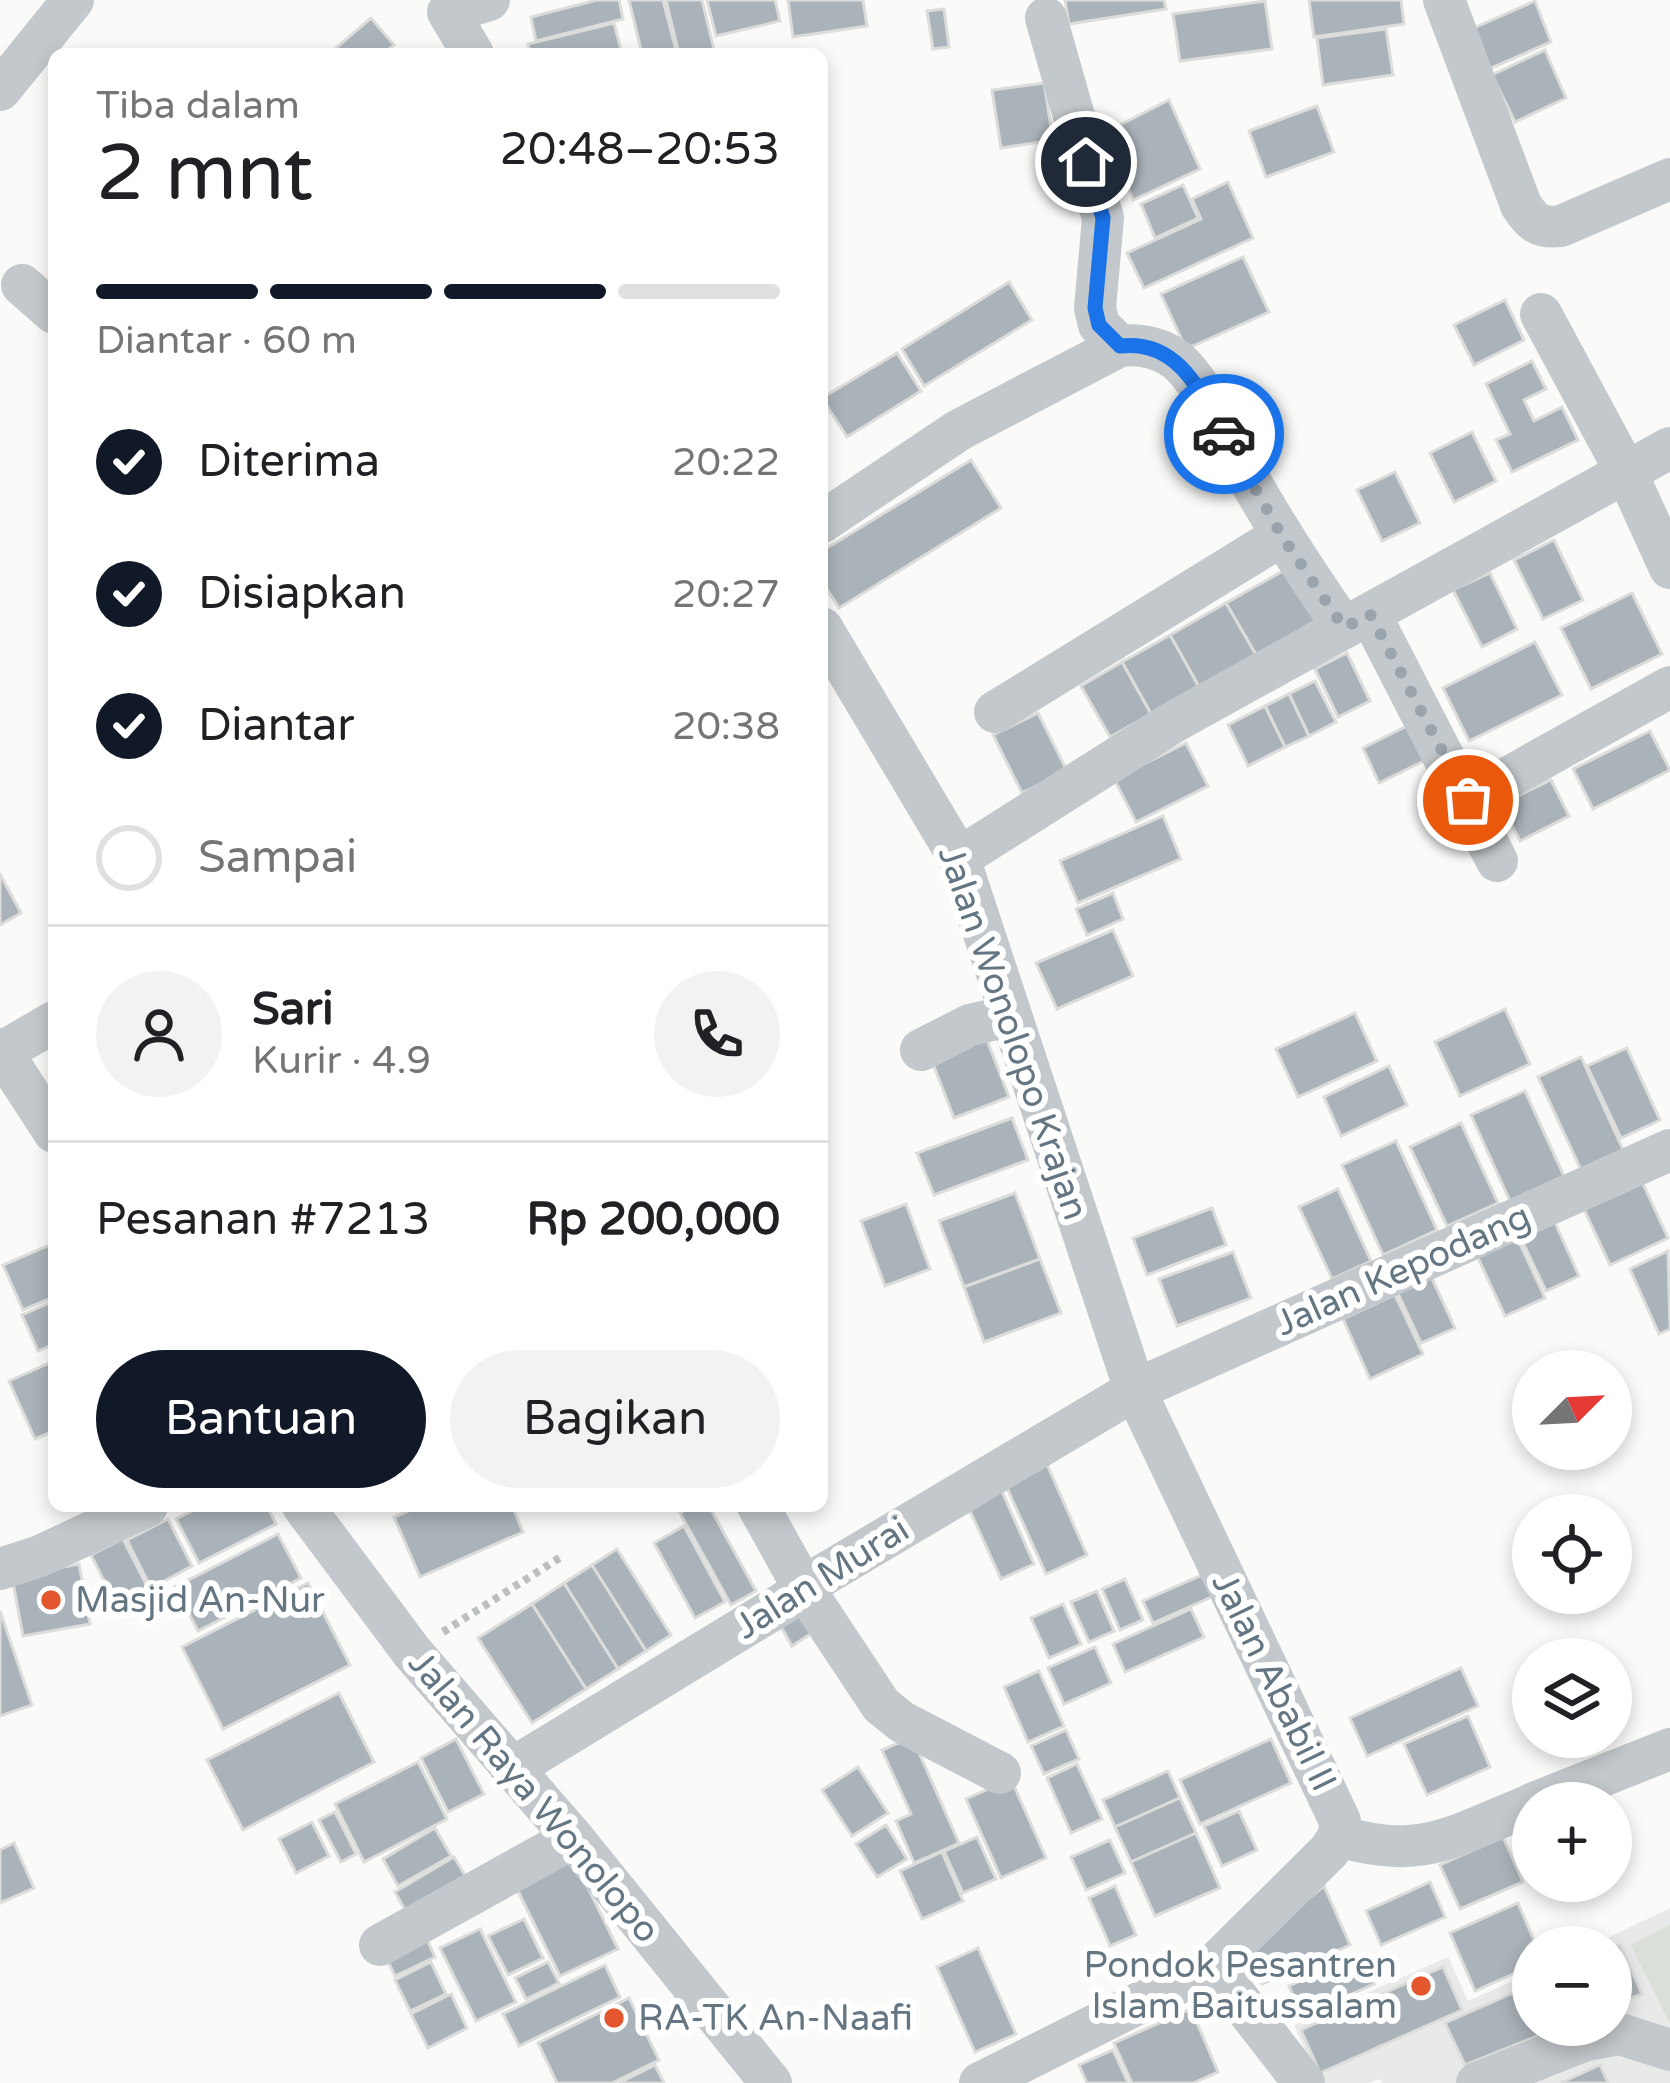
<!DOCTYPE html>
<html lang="id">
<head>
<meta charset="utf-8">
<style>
	body { margin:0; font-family:"Varela Round",sans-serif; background:#f2f2f2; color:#202124; height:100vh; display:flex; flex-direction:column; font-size:45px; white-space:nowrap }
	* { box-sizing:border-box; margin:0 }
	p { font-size:39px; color:#757577 }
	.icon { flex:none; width:66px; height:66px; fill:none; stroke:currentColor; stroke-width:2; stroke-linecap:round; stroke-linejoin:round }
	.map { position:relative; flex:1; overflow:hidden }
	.side { position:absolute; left:48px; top:48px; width:780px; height:1464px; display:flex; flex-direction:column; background:#fff; border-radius:18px; box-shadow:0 6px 18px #0003 }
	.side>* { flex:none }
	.needle { width:78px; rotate:66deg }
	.fabs { position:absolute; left:1512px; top:1350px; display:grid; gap:24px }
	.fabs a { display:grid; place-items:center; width:120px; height:120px; border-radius:50%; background:#fff; box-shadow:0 6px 18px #0003; font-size:60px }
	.pin { position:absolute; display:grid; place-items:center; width:102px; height:102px; color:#fff; margin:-51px; border:6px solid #fff; border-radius:50%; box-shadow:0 3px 12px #0007 }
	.courier { position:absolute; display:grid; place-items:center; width:120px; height:120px; margin:-60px; border:9px solid #1a73e8; border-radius:50%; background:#fff; color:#222; box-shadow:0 3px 15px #0007 }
	.head em { font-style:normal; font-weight:600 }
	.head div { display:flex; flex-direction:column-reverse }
	.head { display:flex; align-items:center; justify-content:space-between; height:204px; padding:0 48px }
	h1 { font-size:78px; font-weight:600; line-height:90px }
	.bar { display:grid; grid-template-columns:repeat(4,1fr); gap:18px 12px; align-content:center; height:144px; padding:0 48px }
	.bar i { height:15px; border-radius:9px; background:#e0e0e0 }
	.bar .current { background:#111827 }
	.bar p { grid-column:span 4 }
	.line { display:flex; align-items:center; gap:30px; padding:0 48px; border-top:3px solid #e0e0e0 }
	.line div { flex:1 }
	.round { display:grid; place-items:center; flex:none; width:126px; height:126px; border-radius:63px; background:#f2f2f2 }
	ol { padding:0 48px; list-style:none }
	li { display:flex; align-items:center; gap:36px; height:132px }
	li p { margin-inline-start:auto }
	li .icon { padding:12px; border-radius:50%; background:#111827; color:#fff; stroke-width:4 }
	li:last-child { color:#757577 }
	li i { width:66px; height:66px; border:6px solid #e0e0e0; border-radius:50% }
	.cta { display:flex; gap:24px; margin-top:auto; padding:24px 48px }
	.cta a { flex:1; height:138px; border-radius:72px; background:#111827; color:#fff; font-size:48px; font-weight:600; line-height:138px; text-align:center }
	.cta a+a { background:#f2f2f2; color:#202124 }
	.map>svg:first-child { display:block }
</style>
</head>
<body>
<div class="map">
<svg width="1670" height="2083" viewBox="0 0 1670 2083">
	<rect width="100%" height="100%" fill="#fafaf8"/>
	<path fill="#e8e9e9" d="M 1670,1908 L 1670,2083 L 1382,2083 L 1379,2079 L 1369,2083 L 1320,2083 L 1294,2025 L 1448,1957 L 1468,2001 L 1533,1972 L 1533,2025 L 1611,2025 L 1611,1947 L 1589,1947 Z"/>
	<path fill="#dadfd7" d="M 1670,1925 L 1670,2024 L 1631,1945 Z"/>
	<g fill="#aab3b9" stroke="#dcdcda" stroke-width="3">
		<path d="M 597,0 L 619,0 L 623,19 L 536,41 L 531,17 Z"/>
		<path d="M 629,0 L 663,0 L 677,54 L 642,54 Z"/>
		<path d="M 666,0 L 702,0 L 715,54 L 679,54 Z"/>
		<path d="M 707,0 L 775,0 L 780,21 L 716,36 Z"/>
		<path d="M 788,0 L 863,0 L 867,26 L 793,37 Z"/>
		<path d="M 1065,0 L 1164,0 L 1166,9 L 1069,24 Z"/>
		<path d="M 1309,0 L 1401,0 L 1404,24 L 1314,37 Z"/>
		<path d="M 1265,1 L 1272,49 L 1180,61 L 1173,14 Z"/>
		<path d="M 1535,1 L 1551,42 L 1489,69 L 1474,28 Z"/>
		<path d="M 944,9 L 949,47 L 933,49 L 927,11 Z"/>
		<path d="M 371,18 L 394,45 L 383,54 L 329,54 Z"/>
		<path d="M 614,23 L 622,54 L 530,54 L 528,44 Z"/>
		<path d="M 1386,29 L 1393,75 L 1323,85 L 1317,38 Z"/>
		<path d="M 1545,50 L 1566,98 L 1515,122 L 1492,75 Z"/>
		<path d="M 1044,83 L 1053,140 L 1001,148 L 992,90 Z"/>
		<path d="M 1169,100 L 1200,169 L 1133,200 L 1108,131 Z"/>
		<path d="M 1317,106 L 1334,152 L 1266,177 L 1249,131 Z"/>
		<path d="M 1228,182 L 1253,238 L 1144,288 L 1127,253 L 1201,219 L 1192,199 Z"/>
		<path d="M 1183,185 L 1198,218 L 1155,238 L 1141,204 Z"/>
		<path d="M 1243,257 L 1269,312 L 1186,349 L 1161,294 Z"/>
		<path d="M 1009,282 L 1032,320 L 924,386 L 902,349 Z"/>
		<path d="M 1505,300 L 1524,340 L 1474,365 L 1454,325 Z"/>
		<path d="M 897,353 L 921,391 L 847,437 L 822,398 Z"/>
		<path d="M 1532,361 L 1546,389 L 1524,400 L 1534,421 L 1562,407 L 1578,440 L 1512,472 L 1496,440 L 1510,434 L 1486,384 Z"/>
		<path d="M 1472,432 L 1496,481 L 1454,502 L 1430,453 Z"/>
		<path d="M 971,460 L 1001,508 L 839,608 L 822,581 L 822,551 Z"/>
		<path d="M 1395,472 L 1420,523 L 1382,541 L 1357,490 Z"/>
		<path d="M 1554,540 L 1583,600 L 1543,619 L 1514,560 Z"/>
		<path d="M 1290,567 L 1319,619 L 1256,655 L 1226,603 Z"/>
		<path d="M 1490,573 L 1517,629 L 1482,647 L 1453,590 Z"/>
		<path d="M 1632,593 L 1662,654 L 1591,689 L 1561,628 Z"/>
		<path d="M 1226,603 L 1256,655 L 1199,687 L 1170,635 Z"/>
		<path d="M 1170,635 L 1199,687 L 1151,714 L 1122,662 Z"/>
		<path d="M 1535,642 L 1562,695 L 1469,741 L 1443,688 Z"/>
		<path d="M 1347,653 L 1370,701 L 1338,717 L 1315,669 Z"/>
		<path d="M 1122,662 L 1151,714 L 1110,737 L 1081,686 Z"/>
		<path d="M 1315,681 L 1336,722 L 1309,736 L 1289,694 Z"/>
		<path d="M 1289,694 L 1309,736 L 1285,747 L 1265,706 Z"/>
		<path d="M 1265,706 L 1285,747 L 1248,766 L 1228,725 Z"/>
		<path d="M 1038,713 L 1067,771 L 1022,793 L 993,735 Z"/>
		<path d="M 1415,722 L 1432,757 L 1379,783 L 1363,748 Z"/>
		<path d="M 1650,731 L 1670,770 L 1593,809 L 1573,769 Z"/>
		<path d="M 1186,743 L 1208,786 L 1136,822 L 1114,779 Z"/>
		<path d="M 1551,780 L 1569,816 L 1520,841 L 1501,804 Z"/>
		<path d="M 1163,816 L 1181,859 L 1078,903 L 1060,861 Z"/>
		<path d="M 0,874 L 21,913 L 0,925 Z"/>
		<path d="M 1113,893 L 1123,919 L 1087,935 L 1076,909 Z"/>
		<path d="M 1113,930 L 1133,976 L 1057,1009 L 1036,963 Z"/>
		<path d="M 1505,1009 L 1530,1064 L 1460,1096 L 1435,1042 Z"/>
		<path d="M 1355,1013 L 1377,1061 L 1298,1097 L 1276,1049 Z"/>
		<path d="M 985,1035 L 1009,1097 L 954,1118 L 930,1056 Z"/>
		<path d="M 1627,1048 L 1660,1120 L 1621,1138 L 1587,1066 Z"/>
		<path d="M 1581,1057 L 1624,1152 L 1582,1172 L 1538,1077 Z"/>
		<path d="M 1389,1066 L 1407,1105 L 1341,1136 L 1324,1097 Z"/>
		<path d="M 1525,1091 L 1564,1176 L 1510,1201 L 1471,1115 Z"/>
		<path d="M 1012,1118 L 1028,1160 L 934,1195 L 917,1153 Z"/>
		<path d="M 1461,1123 L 1498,1203 L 1447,1226 L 1410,1147 Z"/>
		<path d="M 1396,1141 L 1437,1230 L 1383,1255 L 1342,1165 Z"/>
		<path d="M 1640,1177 L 1668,1238 L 1610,1265 L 1582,1205 Z"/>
		<path d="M 1338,1189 L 1371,1261 L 1332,1279 L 1299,1207 Z"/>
		<path d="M 1015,1193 L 1040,1259 L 964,1287 L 939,1221 Z"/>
		<path d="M 906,1204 L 930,1269 L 885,1286 L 861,1221 Z"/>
		<path d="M 1212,1208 L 1226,1245 L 1147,1275 L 1133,1238 Z"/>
		<path d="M 1551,1214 L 1579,1276 L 1546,1291 L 1517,1230 Z"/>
		<path d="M 1514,1231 L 1545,1298 L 1505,1316 L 1474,1249 Z"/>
		<path d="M 54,1243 L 54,1297 L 23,1310 L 3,1265 Z"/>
		<path d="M 1668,1251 L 1670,1329 L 1659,1334 L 1630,1269 Z"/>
		<path d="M 1233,1252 L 1251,1298 L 1177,1326 L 1159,1279 Z"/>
		<path d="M 1040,1259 L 1061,1313 L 984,1342 L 964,1287 Z"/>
		<path d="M 1429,1272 L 1455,1328 L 1421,1343 L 1395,1287 Z"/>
		<path d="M 1395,1295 L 1423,1354 L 1370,1379 L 1343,1319 Z"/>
		<path d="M 54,1301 L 54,1344 L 38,1351 L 22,1315 Z"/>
		<path d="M 54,1361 L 54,1431 L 35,1439 L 9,1381 Z"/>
		<path d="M 1045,1460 L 1087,1555 L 1046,1574 L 1003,1479 Z"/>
		<path d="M 1000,1487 L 1034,1564 L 1001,1579 L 966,1502 Z"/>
		<path d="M 201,1506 L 267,1506 L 276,1524 L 199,1563 L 176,1519 Z"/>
		<path d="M 420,1506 L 512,1506 L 523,1532 L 420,1577 L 394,1517 Z"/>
		<path d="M 693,1506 L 709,1506 L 756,1591 L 731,1605 L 680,1513 Z"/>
		<path d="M 168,1519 L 192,1566 L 151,1588 L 127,1540 Z"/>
		<path d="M 684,1526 L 725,1602 L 695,1618 L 654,1543 Z"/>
		<path d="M 278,1534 L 301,1578 L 198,1631 L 175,1587 Z"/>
		<path d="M 123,1539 L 151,1594 L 119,1610 L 91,1555 Z"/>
		<path d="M 617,1549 L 671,1635 L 646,1651 L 592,1565 Z"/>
		<path d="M 79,1564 L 90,1624 L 23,1636 L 12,1577 Z"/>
		<path d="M 592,1565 L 646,1651 L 618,1669 L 564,1583 Z"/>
		<path d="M 1209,1572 L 1218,1594 L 1153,1623 L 1143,1601 Z"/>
		<path d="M 1125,1579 L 1143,1620 L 1120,1630 L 1102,1589 Z"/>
		<path d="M 308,1583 L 350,1665 L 223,1729 L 182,1647 Z"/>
		<path d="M 564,1583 L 618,1669 L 586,1689 L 532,1604 Z"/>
		<path d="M 1097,1591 L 1114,1631 L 1089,1642 L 1071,1602 Z"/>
		<path d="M 532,1604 L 586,1689 L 532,1723 L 478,1638 Z"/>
		<path d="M 1063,1604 L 1081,1644 L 1049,1658 L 1031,1618 Z"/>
		<path d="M 804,1607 L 818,1629 L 792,1646 L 779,1623 Z"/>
		<path d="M 1191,1609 L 1204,1637 L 1125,1672 L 1113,1644 Z"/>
		<path d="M 0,1611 L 32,1705 L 0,1716 Z"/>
		<path d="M 1095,1647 L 1111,1683 L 1064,1704 L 1048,1668 Z"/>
		<path d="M 1461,1668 L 1478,1706 L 1367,1756 L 1350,1718 Z"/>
		<path d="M 1039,1671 L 1064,1726 L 1028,1742 L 1004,1687 Z"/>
		<path d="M 339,1693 L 374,1762 L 243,1830 L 207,1760 Z"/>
		<path d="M 1468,1716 L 1490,1767 L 1427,1795 L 1404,1744 Z"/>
		<path d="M 1066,1730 L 1079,1759 L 1044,1774 L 1031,1746 Z"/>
		<path d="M 912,1737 L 959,1843 L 914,1863 L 896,1821 L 911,1814 L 882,1750 Z"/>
		<path d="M 456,1739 L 484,1794 L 448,1812 L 421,1758 Z"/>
		<path d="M 1271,1739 L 1291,1783 L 1200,1824 L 1180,1780 Z"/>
		<path d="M 418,1762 L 447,1819 L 364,1862 L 335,1804 Z"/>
		<path d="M 1077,1764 L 1102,1819 L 1071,1833 L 1047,1778 Z"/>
		<path d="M 858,1767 L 888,1813 L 852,1836 L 822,1790 Z"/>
		<path d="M 1168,1771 L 1180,1798 L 1115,1827 L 1103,1800 Z"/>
		<path d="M 1011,1779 L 1046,1858 L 1001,1878 L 966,1799 Z"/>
		<path d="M 1180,1798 L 1196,1833 L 1131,1862 L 1115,1827 Z"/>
		<path d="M 1239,1811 L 1257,1850 L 1222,1866 L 1204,1826 Z"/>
		<path d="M 335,1812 L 356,1854 L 341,1862 L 319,1820 Z"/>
		<path d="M 312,1822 L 329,1856 L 296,1873 L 279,1839 Z"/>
		<path d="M 886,1825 L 907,1859 L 877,1877 L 856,1844 Z"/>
		<path d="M 435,1828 L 451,1856 L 398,1886 L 383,1859 Z"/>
		<path d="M 1196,1833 L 1220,1888 L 1155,1916 L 1131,1862 Z"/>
		<path d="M 977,1837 L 996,1879 L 963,1893 L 944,1851 Z"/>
		<path d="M 1503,1837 L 1523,1882 L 1460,1909 L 1440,1865 Z"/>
		<path d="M 1110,1840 L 1125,1873 L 1086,1890 L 1071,1857 Z"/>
		<path d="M 14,1843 L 34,1888 L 0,1903 L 0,1850 Z"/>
		<path d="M 942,1852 L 963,1901 L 922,1919 L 900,1871 Z"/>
		<path d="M 454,1857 L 469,1882 L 409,1917 L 395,1892 Z"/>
		<path d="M 573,1857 L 618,1949 L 560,1976 L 515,1885 Z"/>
		<path d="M 1430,1882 L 1445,1917 L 1381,1945 L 1366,1911 Z"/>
		<path d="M 1115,1886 L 1136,1935 L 1110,1946 L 1089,1898 Z"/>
		<path d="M 1324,1886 L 1350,1945 L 1262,1984 L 1249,1947 Z"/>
		<path d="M 1518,1903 L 1537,1947 L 1533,1947 L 1533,1965 L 1475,1991 L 1450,1933 Z"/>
		<path d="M 524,1919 L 543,1958 L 508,1975 L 488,1936 Z"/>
		<path d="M 480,1929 L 516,2002 L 476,2021 L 440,1948 Z"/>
		<path d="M 424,1933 L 435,1957 L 395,1976 L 384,1953 Z"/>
		<path d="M 1620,1945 L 1642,1994 L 1611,2006 L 1611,1949 Z"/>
		<path d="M 978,1948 L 1016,2034 L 975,2052 L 937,1967 Z"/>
		<path d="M 1361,1954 L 1374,1984 L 1302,2016 L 1289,1986 Z"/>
		<path d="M 431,1962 L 446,1994 L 410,2011 L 395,1980 Z"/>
		<path d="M 548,1962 L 559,1983 L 526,1999 L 515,1978 Z"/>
		<path d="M 605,1965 L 620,1997 L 519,2046 L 503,2014 Z"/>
		<path d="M 1443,1967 L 1462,2010 L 1320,2073 L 1301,2030 Z"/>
		<path d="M 1533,1984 L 1533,2025 L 1565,2025 L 1465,2065 L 1445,2023 Z"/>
		<path d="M 451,1994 L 467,2028 L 428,2048 L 411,2014 Z"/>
		<path d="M 629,1998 L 659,2060 L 612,2083 L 557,2083 L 538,2043 Z"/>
		<path d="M 1191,2009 L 1218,2072 L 1193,2083 L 1132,2083 L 1114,2043 Z"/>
		<path d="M 1113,2050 L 1128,2083 L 1087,2083 L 1079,2065 Z"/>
		<path d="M 655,2065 L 664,2083 L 619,2083 Z"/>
		<path d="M 1600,2065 L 1608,2083 L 1560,2083 Z"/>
	</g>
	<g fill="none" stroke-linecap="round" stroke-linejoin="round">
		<path stroke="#bbbfc2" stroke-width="8" stroke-dasharray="6 6" stroke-linecap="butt" d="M 443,1632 L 561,1557"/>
		<g stroke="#c3c8cc" stroke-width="42">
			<path d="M 1444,0 L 1521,205 C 1532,222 1539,229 1561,226 L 1670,179"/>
			<path d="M 1046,18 L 1103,218 L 1095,308 L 1099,325 L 1120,346"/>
			<path d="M 473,54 L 448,12 L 489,0"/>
			<path d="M 0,90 L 73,0"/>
			<path d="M 22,285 L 54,313"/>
			<path d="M 1541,314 L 1627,474 L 1670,568"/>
			<path d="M 822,522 L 959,430 L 1120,346 C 1142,343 1165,349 1181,364 C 1210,393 1233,450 1253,486 C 1281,535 1312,582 1344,628"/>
			<path d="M 1370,614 L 1497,861"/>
			<path d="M 822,628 L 959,858 L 1135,1390 L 1340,1821 L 1339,1836 L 1329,1851 L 1213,1966 L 980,2083"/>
			<path d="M 995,712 L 1281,536"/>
			<path d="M 1468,800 L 1670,687"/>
			<path d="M 959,858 L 1177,720 L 1670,448"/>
			<path d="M 0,1049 L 54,1132"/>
			<path d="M 921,1050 L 970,1025 L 1009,1016"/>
			<path d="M 2,1052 L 54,1022"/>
			<path d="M 303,1506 L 412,1652 L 573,1838 L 771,2083"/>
			<path d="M 758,1506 L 803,1587 L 881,1705 L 902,1722 L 1000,1773"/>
			<path d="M 0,1569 L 40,1556 L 147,1506"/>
			<path d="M 511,1769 L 787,1601 L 803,1587 L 1135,1390 L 1670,1150"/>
			<path d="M 1534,1803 L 1670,1749"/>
			<path d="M 1339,1836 C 1423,1862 1457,1834 1533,1804"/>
			<path d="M 380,1945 L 573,1838"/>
			<path d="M 1213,1966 L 1304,2083"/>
			<path d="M 1477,2083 L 1586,2040 L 1620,2034 L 1670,2050"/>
		</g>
	</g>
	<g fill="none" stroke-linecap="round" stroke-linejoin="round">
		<path stroke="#99a4ac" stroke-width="12" stroke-dasharray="0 21.6" d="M 1224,434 L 1282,536 L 1344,628 L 1370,614 L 1468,800"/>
		<path stroke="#1a73e8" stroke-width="15" d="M 1086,162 L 1103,218 L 1095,308 L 1099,325 L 1120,346 C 1178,339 1200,391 1224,434"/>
	</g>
	<g fill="#e4572e" stroke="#fff" stroke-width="4.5">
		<circle cx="51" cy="1600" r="12"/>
		<circle cx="1421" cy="1986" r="12"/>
		<circle cx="614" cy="2018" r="12"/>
	</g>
	<g text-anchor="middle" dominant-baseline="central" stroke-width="12" stroke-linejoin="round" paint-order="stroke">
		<g font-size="36" fill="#657683" stroke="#fff">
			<text transform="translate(1013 1033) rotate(71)">Jalan Wonolopo Krajan</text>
			<text transform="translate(1403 1270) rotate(-24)">Jalan Kepodang</text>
			<text transform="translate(822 1578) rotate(-32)">Jalan Murai</text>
			<text transform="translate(1274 1682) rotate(64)">Jalan Ababil II</text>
			<text transform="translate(534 1797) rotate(50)">Jalan Raya Wonolopo</text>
		</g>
		<g font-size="36" fill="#657683" stroke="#fff" text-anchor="start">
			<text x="75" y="1600">Masjid An-Nur</text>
			<text x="1397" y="1965" text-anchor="end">Pondok Pesantren<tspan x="1397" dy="41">Islam Baitussalam</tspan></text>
			<text x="638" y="2018">RA-TK An-Naafi</text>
		</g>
	</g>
</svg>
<div class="fabs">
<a><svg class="needle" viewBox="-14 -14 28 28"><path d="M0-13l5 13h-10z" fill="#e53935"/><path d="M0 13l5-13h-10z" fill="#757577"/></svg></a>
<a><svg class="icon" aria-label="locate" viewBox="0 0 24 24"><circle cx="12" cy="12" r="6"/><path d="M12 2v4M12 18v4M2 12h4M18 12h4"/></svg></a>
<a><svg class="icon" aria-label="layers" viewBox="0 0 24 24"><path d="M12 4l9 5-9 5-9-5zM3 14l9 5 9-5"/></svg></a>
<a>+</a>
<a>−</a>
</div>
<div class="pin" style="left:1468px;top:800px;background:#ea580c"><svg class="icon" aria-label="bag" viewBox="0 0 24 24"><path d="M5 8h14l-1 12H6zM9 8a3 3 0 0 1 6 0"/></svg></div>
<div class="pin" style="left:1086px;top:162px;background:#1f2937"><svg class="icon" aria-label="home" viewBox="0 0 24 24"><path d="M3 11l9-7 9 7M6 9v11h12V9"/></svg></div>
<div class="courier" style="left:1224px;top:434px"><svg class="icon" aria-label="car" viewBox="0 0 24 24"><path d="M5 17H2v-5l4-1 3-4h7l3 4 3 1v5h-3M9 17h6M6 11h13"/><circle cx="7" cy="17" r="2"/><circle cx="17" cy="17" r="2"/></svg></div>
<section class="side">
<div class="head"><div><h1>2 mnt</h1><p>Tiba dalam</p></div><em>20:48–20:53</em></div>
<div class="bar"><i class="current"></i><i class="current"></i><i class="current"></i><i></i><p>Diantar · 60 m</p></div>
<ol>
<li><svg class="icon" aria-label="check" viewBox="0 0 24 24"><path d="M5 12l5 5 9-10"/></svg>Diterima<p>20:22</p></li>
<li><svg class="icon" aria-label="check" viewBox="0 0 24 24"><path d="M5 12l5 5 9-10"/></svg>Disiapkan<p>20:27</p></li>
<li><svg class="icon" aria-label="check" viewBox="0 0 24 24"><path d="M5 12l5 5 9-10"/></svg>Diantar<p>20:38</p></li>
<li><i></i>Sampai</li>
</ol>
<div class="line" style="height:216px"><a class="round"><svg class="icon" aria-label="person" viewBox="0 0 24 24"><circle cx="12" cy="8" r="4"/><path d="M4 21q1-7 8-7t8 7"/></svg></a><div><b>Sari</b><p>Kurir · 4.9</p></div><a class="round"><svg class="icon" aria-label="phone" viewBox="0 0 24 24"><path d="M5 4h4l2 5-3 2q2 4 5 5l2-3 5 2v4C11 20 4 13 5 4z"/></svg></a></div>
<div class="line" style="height:156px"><div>Pesanan #7213</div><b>Rp 200,000</b></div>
<div class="cta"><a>Bantuan</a><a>Bagikan</a></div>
</section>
</div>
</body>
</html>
